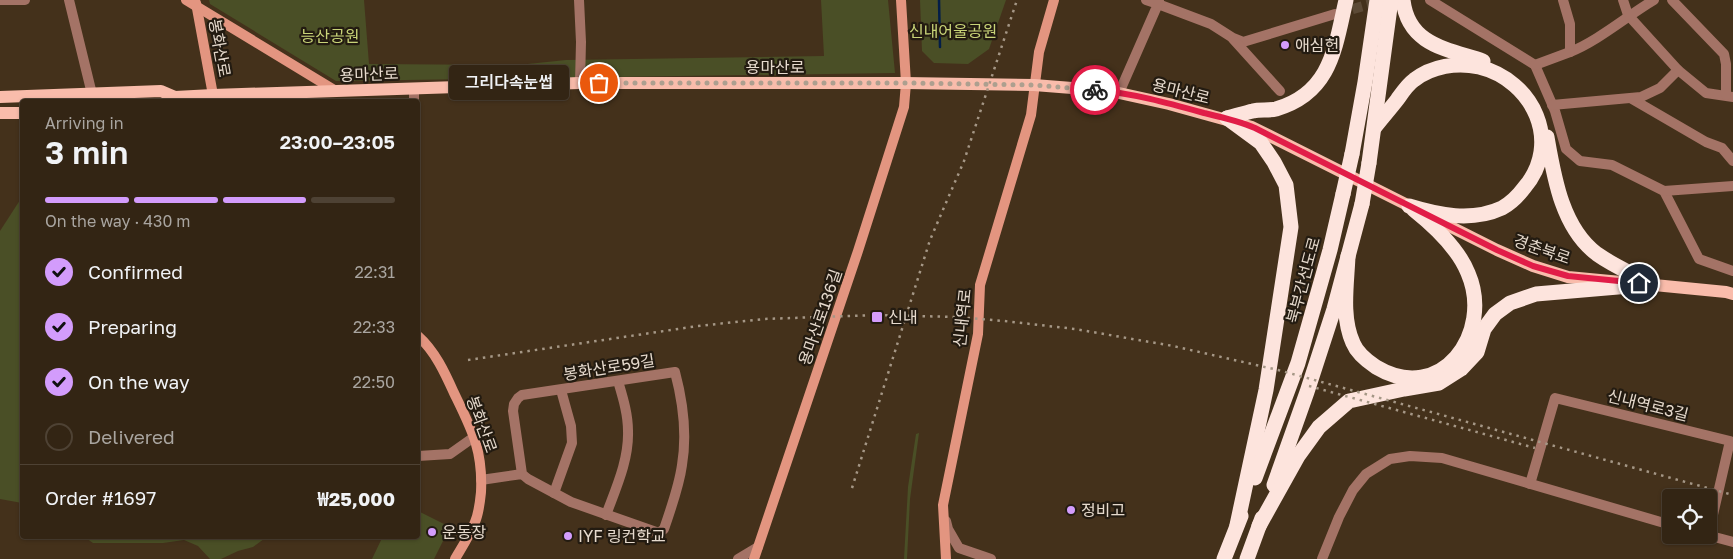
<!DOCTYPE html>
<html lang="en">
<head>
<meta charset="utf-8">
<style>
	body { margin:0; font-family:"Golos Text","Noto Sans KR",sans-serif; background:#3e3122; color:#f1f3f6; height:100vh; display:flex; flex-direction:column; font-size:19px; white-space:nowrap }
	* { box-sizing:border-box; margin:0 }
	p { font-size:16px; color:#a9a5a0 }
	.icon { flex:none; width:28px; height:28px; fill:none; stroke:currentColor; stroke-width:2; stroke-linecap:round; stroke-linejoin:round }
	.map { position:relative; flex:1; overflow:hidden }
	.drawer { position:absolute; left:20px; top:99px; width:400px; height:440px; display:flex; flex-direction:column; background:#332514; border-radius:5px; box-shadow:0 1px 4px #0004,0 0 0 1px #4e4234 }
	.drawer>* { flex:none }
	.fabs { position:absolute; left:1662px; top:489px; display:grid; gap:10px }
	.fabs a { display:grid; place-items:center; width:55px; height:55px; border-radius:5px; background:#332514; box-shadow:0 1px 4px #0004,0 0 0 1px #4e4234; font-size:25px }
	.pin { position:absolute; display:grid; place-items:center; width:42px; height:42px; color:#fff; margin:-21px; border:2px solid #fff; border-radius:50%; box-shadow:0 1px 5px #0007 }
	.courier { position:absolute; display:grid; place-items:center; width:50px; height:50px; margin:-25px; border:4px solid #e11d48; border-radius:50%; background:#fff; color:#222; box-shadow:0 1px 6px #0007 }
	.bubble { position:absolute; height:35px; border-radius:5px; background:#332514; box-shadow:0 1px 4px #0004,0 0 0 1px #4e4234; font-size:16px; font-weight:600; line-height:35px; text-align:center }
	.summary em { font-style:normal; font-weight:600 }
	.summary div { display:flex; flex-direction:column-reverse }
	.summary { display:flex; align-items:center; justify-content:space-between; height:85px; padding:0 25px }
	h1 { font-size:32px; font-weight:600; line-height:38px }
	.bar { display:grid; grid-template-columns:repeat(4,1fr); gap:8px 5px; align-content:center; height:60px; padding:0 25px }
	.bar i { height:6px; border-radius:4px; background:#4e4234 }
	.bar .current { background:#d39cfc }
	.bar p { grid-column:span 4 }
	.line { display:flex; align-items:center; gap:12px; padding:0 25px; border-top:1px solid #4e4234 }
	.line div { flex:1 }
	ol { padding:0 25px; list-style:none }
	li { display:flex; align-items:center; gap:15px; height:55px }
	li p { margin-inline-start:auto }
	li .icon { padding:5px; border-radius:50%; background:#d39cfc; color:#111; stroke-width:4 }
	li:last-child { color:#a9a5a0 }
	li i { width:28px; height:28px; border:2px solid #4e4234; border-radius:50% }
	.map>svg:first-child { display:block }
</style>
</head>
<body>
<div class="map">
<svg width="1733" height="559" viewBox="0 0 1733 559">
	<rect width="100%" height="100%" fill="#44311b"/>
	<g fill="#4a4f26">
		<path d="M 209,0 L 364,0 L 369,64 L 518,65 L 566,60 L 824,56 L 821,0 L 888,0 L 895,73 L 336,81 L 210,4 Z"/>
		<path d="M 920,0 L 1006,0 L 989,49 L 968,64 L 934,63 L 922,51 Z"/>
		<path d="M 22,197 L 22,503 L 0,499 L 0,231 Z"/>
		<path d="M 919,433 L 910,499 L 907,559 L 904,559 L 908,487 L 916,434 Z"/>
		<path d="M 418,511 L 450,527 L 434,559 L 372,559 L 383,536 L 418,536 Z"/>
		<path d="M 83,536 L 268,536 L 253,547 L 238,551 L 221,559 L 210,559 L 198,546 L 184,540 L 163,543 L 93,543 Z"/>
	</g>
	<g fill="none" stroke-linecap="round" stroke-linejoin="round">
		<path stroke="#031d48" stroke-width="2.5" d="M 939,0 L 940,47"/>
		<path stroke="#5c4a36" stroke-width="10" stroke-dasharray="10 5" stroke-linecap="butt" d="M 1338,13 L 1382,1"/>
		<g stroke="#a47366" stroke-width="10">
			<path d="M 0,0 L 25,0"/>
			<path d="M 69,0 L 92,94"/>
			<path d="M 579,0 L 581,42 L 580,83"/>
			<path d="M 1159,0 L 1158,4 L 1211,24 L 1233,38 L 1243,42 L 1335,14"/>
			<path d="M 1430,0 L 1535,65 L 1555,111 L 1566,149 L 1580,161 L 1612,165 L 1664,191 L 1699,259 L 1733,271"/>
			<path d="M 1623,0 L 1628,15 L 1678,70 L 1706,93 L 1733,97"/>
			<path d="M 1672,0 L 1724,54 L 1726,64 L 1726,95"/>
			<path d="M 1233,39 L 1280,91"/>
			<path d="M 1570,52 C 1598,41 1627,16 1654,0"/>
			<path d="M 1535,65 L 1570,52 L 1570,24 L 1563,0"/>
			<path d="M 414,88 L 414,101"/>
			<path d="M 1119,93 L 1158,4 L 1146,0"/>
			<path d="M 1632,99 L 1706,142 L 1722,148 L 1733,161"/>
			<path d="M 1552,105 L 1641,97 L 1660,88 L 1678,70"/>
			<path d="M 1664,191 L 1733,186"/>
			<path d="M 418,456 L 450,454 L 474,437"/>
			<path d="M 481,480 L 522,474 L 528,479 L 571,502 L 659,533 L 664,529 C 671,508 679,487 682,465 C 687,435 683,402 675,372 L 522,395 L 518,398 L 514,404 L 513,411 L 522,474"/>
			<path d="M 1530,484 L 1555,398 L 1730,441 L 1709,532"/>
			<path d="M 554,493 L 572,443 L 571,426 L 561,390"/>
			<path d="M 606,515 C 616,488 629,460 628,431 C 628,414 623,398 618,381"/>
			<path d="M 946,521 L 948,529 L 959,548 L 991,559"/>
			<path d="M 1707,535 L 1733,542"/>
			<path d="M 738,559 L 758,547"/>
			<path d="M 1322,559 L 1339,517 L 1353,490 L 1366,474 L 1390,459 L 1410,456 L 1442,458 L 1671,525"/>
		</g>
		<g stroke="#e39580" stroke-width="10">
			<path d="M 186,0 L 336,91"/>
			<path d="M 196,3 L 213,95 L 215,101"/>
			<path d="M 418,336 C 435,351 445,373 454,393 C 472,430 483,450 481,492 C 480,502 479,513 475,522 C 470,535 462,547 455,559"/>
			<path d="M 754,559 L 858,251 L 904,107 L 906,83 L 901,0"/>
			<path d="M 946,559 L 943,505 L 978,334 L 980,285 L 1031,115 L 1039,52 L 1054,0"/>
		</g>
		<g stroke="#f9bcab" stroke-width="12">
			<path d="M 0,97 L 161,91 L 175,97"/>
			<path d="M 168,101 L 175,97 L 213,95 L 580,83 L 906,83 L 1034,85 L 1110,91 L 1169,104 L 1252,127 L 1497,250 L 1533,266 L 1568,277 L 1621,282"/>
			<path d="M 0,113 L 22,113"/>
			<path d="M 1644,284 L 1726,292 L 1733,294"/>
		</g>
		<g stroke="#fde4dd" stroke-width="15">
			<path d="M 1403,0 C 1408,45 1447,49 1483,61"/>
			<path d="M 1227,118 L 1261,143 L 1274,162 L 1286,185 L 1291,227 L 1266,390 L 1237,525"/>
			<path d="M 1227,118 C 1236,116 1244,113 1253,111 C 1260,109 1268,111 1276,109 C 1331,93 1335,48 1346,0"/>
			<path d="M 1375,127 C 1382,118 1390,109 1397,100 C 1402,93 1407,85 1414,80 C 1432,66 1457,62 1479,67 C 1533,80 1563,143 1524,188 C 1518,196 1511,203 1502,208 C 1472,222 1438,215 1409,206"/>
			<path d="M 1547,137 C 1554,177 1562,228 1597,254 C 1614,266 1633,274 1651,284"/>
			<path d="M 1352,154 L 1365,82 L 1377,0"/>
			<path d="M 1369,163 L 1391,0"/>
			<path d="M 1348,256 C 1347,283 1341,317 1353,343 C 1357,353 1367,361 1376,367 C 1441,406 1494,333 1468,273 C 1458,248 1434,226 1414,210"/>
			<path d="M 1255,478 L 1298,363 L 1330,250 L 1343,194"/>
			<path d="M 1274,485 L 1307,392 L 1334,309 L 1362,204"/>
			<path d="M 1259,526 L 1298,456 L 1319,427 L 1349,401 L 1404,389 L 1439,383 L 1461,369 L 1477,352 L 1484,329 L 1495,314 L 1510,303 L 1536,294 L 1653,284"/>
			<path d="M 1224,559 L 1241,516"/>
			<path d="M 1247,559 L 1262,518"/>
		</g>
		<g stroke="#a59786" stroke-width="2.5" stroke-dasharray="2.5 5" stroke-linecap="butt">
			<path d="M 468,360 L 698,326 L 764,319 L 876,315 L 957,317 L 1004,321 L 1075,329 L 1173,346 L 1278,370 L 1733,495"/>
			<path d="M 1309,386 L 1535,448"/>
			<path d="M 852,488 L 930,240 L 964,161 L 1017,0"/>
		</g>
		<g stroke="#fde4dd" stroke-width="15">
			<path d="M 1343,194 L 1352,154"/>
			<path d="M 1362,204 L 1369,163"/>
		</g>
	</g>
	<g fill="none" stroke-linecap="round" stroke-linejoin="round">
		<path stroke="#ad9f8f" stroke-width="5" stroke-dasharray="0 9" d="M 599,83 L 906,83 L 1034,85 L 1095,90"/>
		<path stroke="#e11d48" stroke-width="6" d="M 1095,90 C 1132,93 1168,103 1204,113 C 1221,117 1239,121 1255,128 L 1497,250 L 1533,266 L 1568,276 L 1639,283"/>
	</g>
	<g fill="#d39cfc" stroke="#231b11" stroke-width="2">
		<circle cx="1285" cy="45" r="5"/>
		<rect x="871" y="311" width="12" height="12" rx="2.5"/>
		<circle cx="1071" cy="510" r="5"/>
		<circle cx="432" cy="532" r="5"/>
		<circle cx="568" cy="536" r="5"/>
	</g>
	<g text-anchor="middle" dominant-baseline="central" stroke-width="4.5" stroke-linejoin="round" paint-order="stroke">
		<g font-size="16" fill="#c9d478" stroke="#231b11">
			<text x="953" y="31">신내어울공원</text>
			<text x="330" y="36">능산공원</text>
		</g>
		<g font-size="16" fill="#e6dacd" stroke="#231b11" text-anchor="start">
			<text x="1295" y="45">애심헌</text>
			<text x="888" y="317">신내</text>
			<text x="1081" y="510">정비고</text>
			<text x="442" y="532">운동장</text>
			<text x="578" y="536">IYF 링컨학교</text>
		</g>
		<g font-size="16" fill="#e6dacd" stroke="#231b11">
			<text transform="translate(220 48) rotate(80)">봉화산로</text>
			<text x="775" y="67">용마산로</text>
			<text transform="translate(369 74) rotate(-2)">용마산로</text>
			<text transform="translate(1181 91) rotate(14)">용마산로</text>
			<text transform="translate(1542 249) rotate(19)">경춘북로</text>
			<text transform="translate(1303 280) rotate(-75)">북부간선도로</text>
			<text transform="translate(820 317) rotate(-71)">용마산로136길</text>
			<text transform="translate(962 318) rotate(-84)">신내역로</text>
			<text transform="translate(609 367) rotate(-9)">봉화산로59길</text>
			<text transform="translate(1648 405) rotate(14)">신내역로3길</text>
			<text transform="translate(482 424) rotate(70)">봉화산로</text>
		</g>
	</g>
</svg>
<div class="fabs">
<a><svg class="icon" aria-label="locate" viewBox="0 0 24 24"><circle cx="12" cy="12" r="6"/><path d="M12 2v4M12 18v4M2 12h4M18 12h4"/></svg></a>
</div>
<div class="pin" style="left:599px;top:83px;background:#ea580c"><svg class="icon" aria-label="bag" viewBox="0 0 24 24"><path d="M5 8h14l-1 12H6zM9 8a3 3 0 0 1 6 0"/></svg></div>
<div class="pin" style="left:1639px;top:283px;background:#1f2937"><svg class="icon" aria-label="home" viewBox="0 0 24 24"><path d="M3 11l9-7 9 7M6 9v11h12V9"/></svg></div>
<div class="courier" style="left:1095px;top:90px"><svg class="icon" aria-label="bike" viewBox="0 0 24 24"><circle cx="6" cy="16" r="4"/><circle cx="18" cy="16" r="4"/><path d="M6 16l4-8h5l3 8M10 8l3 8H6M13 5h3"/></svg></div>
<div class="bubble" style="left:449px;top:65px;width:120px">그리다속눈썹</div>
<section class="drawer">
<div class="summary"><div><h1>3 min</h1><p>Arriving in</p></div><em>23:00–23:05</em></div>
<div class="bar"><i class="current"></i><i class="current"></i><i class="current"></i><i></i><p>On the way · 430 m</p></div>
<ol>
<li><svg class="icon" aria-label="check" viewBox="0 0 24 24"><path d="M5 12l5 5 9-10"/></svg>Confirmed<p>22:31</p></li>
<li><svg class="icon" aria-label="check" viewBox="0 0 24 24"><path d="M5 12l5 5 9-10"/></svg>Preparing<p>22:33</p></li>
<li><svg class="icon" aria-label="check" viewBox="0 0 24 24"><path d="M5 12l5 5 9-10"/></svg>On the way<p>22:50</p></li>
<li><i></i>Delivered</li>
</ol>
<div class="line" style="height:65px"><div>Order #1697</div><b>₩25,000</b></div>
</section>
</div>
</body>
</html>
